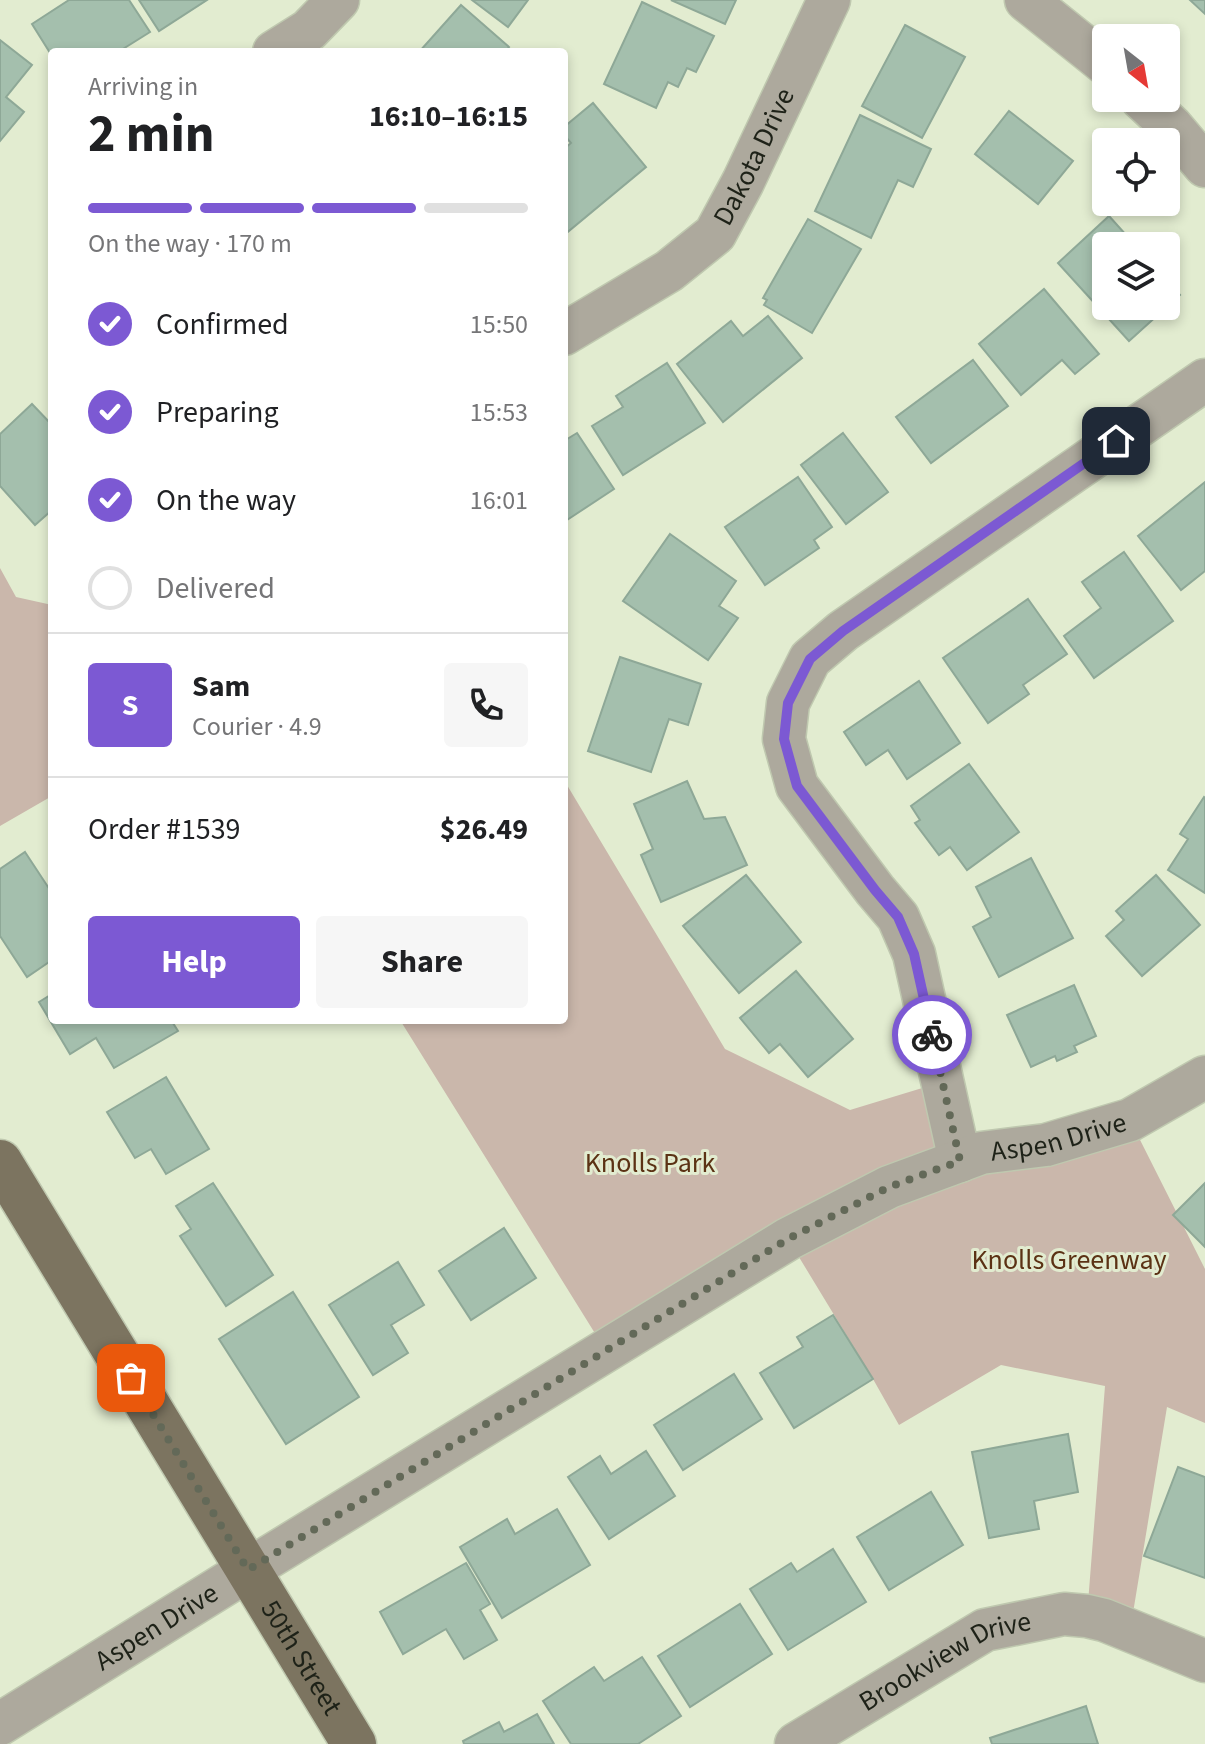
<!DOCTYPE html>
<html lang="en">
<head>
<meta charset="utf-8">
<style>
	body { margin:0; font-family:"Source Sans 3",sans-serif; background:#f6f6f6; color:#202124; height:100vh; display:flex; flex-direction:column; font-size:30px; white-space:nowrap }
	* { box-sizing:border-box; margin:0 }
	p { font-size:26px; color:#757577 }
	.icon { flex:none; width:44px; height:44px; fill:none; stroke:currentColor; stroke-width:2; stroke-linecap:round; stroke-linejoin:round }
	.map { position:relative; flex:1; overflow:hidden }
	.side { position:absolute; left:48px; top:48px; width:520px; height:976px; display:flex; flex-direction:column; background:#fff; border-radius:8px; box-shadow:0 4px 12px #0003 }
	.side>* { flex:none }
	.needle { width:52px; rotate:149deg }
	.buttons { position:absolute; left:1092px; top:24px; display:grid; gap:16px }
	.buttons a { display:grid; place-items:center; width:88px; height:88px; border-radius:8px; background:#fff; box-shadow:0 4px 12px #0003; font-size:40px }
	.pin { position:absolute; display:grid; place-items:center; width:68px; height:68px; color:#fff; margin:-34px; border-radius:16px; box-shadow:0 4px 12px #0006 }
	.courier { position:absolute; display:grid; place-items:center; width:80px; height:80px; margin:-40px; border:6px solid #7c59d3; border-radius:50%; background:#fff; color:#222; box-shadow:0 2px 10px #0007 }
	.headline em { font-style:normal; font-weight:700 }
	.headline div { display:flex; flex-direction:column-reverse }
	.headline { display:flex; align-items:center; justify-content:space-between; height:136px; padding:0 40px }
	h1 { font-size:52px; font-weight:700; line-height:60px }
	.bar { display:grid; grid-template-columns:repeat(4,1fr); gap:12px 8px; align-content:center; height:96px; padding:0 40px }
	.bar i { height:10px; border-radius:6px; background:#e0e0e0 }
	.bar .on { background:#7c59d3 }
	.bar p { grid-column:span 4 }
	.line { display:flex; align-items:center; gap:20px; padding:0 40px; border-top:2px solid #e0e0e0 }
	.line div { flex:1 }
	.round { display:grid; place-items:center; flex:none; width:84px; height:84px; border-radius:8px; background:#f6f6f6 }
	ol { padding:0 40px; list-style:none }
	li { display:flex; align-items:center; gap:24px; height:88px }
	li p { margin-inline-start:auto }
	li .icon { padding:8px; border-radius:50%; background:#7c59d3; color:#fff; stroke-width:4 }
	li:last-child { color:#757577 }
	li i { width:44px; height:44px; border:4px solid #e0e0e0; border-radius:50% }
	.action { display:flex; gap:16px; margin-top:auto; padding:16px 40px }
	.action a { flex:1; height:92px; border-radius:8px; background:#7c59d3; color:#fff; font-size:32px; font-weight:700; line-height:92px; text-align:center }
	.action a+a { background:#f6f6f6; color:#202124 }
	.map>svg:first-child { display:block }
</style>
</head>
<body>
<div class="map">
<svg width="1205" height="1744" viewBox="0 0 1205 1744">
	<rect width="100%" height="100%" fill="#e2ecd0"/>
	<g fill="#cab7ab">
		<path d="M 0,568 L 16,597 L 52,605 L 52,796 L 0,826 Z"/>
		<path d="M 564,780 L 725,1049 L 850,1110 L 942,1082 L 960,1161 L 1130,1120 L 1205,1269 L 1205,1423 L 1167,1407 L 1130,1631 L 1087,1616 L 1105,1386 L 1001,1365 L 899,1425 L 873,1379 L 788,1239 L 606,1351 L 400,1020 L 564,1020 Z"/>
	</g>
	<g fill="#a4bfad" stroke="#8ea897" stroke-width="2">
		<path d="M 69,0 L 129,0 L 150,32 L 118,52 L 52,52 L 52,56 L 32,24 Z"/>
		<path d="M 139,0 L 207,0 L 159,31 Z"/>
		<path d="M 472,0 L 528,0 L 508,27 Z"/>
		<path d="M 671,0 L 736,0 L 725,24 Z"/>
		<path d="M 1190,0 L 1205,0 L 1205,14 Z"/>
		<path d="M 642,2 L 714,36 L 696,72 L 687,68 L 678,87 L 668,82 L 656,108 L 604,84 Z"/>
		<path d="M 461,5 L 509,47 L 505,52 L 419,52 Z"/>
		<path d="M 905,25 L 965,57 L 922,138 L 862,106 Z"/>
		<path d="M 0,40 L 32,65 L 6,97 L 24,112 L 0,141 Z"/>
		<path d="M 593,103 L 646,167 L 564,235 L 564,149 L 571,143 L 564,135 L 564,127 Z"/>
		<path d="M 1009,111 L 1073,161 L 1038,204 L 975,154 Z"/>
		<path d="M 860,115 L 931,149 L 913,187 L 898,180 L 871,238 L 815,211 Z"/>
		<path d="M 1109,216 L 1136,246 L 1106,246 L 1106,306 L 1166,306 L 1166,279 L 1180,295 L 1129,341 L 1058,263 Z"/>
		<path d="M 808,219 L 861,249 L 812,333 L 764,305 L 767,300 L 763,298 Z"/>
		<path d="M 1044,289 L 1099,354 L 1075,374 L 1062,360 L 1021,395 L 979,344 Z"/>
		<path d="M 768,316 L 802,358 L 723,422 L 677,364 L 731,321 L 743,336 Z"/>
		<path d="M 973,360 L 1008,406 L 931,463 L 896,417 Z"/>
		<path d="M 667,363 L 705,423 L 623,475 L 592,426 L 623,407 L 616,396 Z"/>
		<path d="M 32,404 L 52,425 L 52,510 L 35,525 L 0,486 L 0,434 Z"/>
		<path d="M 577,433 L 614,489 L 564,522 L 564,441 Z"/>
		<path d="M 843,433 L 888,492 L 846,524 L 801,465 Z"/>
		<path d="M 798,477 L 832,527 L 814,540 L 819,548 L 765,585 L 725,527 Z"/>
		<path d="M 1205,482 L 1205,571 L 1181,590 L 1138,536 Z"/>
		<path d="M 670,534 L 736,581 L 719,606 L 738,618 L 708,660 L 623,601 Z"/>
		<path d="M 1124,552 L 1173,621 L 1094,678 L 1064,636 L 1101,608 L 1082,582 Z"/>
		<path d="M 1028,599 L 1067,654 L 1023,685 L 1029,694 L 988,723 L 943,658 Z"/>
		<path d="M 620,657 L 701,684 L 688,725 L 669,719 L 651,772 L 588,751 Z"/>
		<path d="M 919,681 L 960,743 L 907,779 L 888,750 L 866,765 L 844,732 Z"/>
		<path d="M 969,764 L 1019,832 L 967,870 L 950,847 L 939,855 L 915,823 L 920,820 L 911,806 Z"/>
		<path d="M 687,781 L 704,819 L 725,817 L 747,865 L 661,902 L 641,855 L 653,849 L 634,804 Z"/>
		<path d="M 1204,797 L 1205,798 L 1205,893 L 1168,870 L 1188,839 L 1180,834 Z"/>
		<path d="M 25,852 L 52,893 L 52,960 L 27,977 L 0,936 L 0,869 Z"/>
		<path d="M 1031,858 L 1073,938 L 999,977 L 973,927 L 991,917 L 976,887 Z"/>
		<path d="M 746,875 L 801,942 L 739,993 L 683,926 Z"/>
		<path d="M 1156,875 L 1200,925 L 1142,976 L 1106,936 L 1124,920 L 1116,911 Z"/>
		<path d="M 796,971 L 853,1039 L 808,1077 L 780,1044 L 769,1053 L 740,1018 Z"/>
		<path d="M 1074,985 L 1096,1036 L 1074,1046 L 1077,1052 L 1057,1061 L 1055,1056 L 1031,1067 L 1007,1015 Z"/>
		<path d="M 52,994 L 52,1020 L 171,1020 L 178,1031 L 114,1068 L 96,1038 L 70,1054 L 39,1002 Z"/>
		<path d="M 166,1077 L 209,1149 L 166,1174 L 151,1149 L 135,1158 L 107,1112 Z"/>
		<path d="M 213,1183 L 273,1275 L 226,1306 L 180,1236 L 191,1229 L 176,1206 Z"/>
		<path d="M 1205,1183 L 1205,1247 L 1173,1215 Z"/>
		<path d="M 504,1228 L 536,1278 L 471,1320 L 439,1271 Z"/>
		<path d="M 398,1262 L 424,1305 L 391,1325 L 408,1353 L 373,1375 L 329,1305 Z"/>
		<path d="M 293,1292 L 359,1397 L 286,1444 L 219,1339 Z"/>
		<path d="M 833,1315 L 873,1379 L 794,1428 L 760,1373 L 803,1347 L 797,1337 Z"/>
		<path d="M 734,1374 L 762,1419 L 683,1470 L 654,1425 Z"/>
		<path d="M 1068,1434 L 1078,1492 L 1034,1501 L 1039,1529 L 989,1538 L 972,1452 Z"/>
		<path d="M 646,1451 L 675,1496 L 609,1539 L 568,1477 L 600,1456 L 611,1474 Z"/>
		<path d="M 1178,1467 L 1205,1477 L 1205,1578 L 1144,1556 Z"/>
		<path d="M 931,1492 L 963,1545 L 889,1590 L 857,1537 Z"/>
		<path d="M 557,1509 L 590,1565 L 502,1618 L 460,1547 L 507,1519 L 515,1534 Z"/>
		<path d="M 833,1549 L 866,1602 L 788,1650 L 750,1589 L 791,1563 L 797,1572 Z"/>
		<path d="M 466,1563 L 490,1604 L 480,1610 L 497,1640 L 464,1659 L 446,1629 L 403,1654 L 380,1612 Z"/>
		<path d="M 740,1604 L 772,1654 L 690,1707 L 658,1656 Z"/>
		<path d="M 642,1657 L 681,1716 L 638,1744 L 571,1744 L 543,1701 L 594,1667 L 604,1681 Z"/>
		<path d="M 1086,1706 L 1098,1744 L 992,1744 L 990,1738 Z"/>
		<path d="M 537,1714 L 554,1744 L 464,1744 L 463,1741 L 499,1722 L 504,1732 Z"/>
	</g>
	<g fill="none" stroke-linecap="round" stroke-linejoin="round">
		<defs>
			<g id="minor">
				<path d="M 1026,0 L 1106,64"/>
				<path d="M 274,52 L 309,30 L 338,0"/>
				<path d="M 1141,98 L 1172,127 L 1205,166"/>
				<path id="s1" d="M 564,334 L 669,271 L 715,234 L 743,182 L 829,0"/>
				<path d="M 960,1161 L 914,954 L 898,917 L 875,890 L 797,786 L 784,739 L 788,703 L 810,659 L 843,631 L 1205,380"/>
				<path id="s2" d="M 0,1724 L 248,1570 L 788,1239 L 889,1187 L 981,1153 L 1046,1145 L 1130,1120 L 1205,1077"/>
				<path id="s3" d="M 796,1744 L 985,1630 L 1064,1614 L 1087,1616 L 1104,1620 L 1205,1661"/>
			</g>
			<g id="major">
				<path id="s4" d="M 0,1162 L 354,1744"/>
			</g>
		</defs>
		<use href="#minor" stroke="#bfc8af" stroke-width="45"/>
		<use href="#major" stroke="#bfc8af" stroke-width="47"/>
		<use href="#minor" stroke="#ada99d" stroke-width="42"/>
		<use href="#major" stroke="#7c7460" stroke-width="44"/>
	</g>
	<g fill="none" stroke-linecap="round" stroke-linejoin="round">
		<path stroke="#636958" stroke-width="8" stroke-dasharray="0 14.4" d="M 131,1378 L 248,1570 L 788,1239 L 889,1187 L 960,1161 L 932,1035"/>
		<path stroke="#7c59d3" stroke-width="10" d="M 932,1035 L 914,954 L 898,917 L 875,890 L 797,786 L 784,739 L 788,703 L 810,659 L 843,631 L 1116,441"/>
	</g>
	<g text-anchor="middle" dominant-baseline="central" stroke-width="6" stroke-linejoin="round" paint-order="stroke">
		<g font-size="28" fill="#1e2218" stroke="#e2ecd0">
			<text stroke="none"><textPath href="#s1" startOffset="268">Dakota Drive</textPath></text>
			<text stroke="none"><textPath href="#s2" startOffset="1216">Aspen Drive</textPath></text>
			<text stroke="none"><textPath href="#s2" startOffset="184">Aspen Drive</textPath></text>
			<text stroke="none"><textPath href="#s4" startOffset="580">50th Street</textPath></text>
			<text stroke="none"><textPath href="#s3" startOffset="172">Brookview Drive</textPath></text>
		</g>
		<g font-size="28" fill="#5b3214" stroke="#e2ecd0">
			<text x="650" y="1163">Knolls Park</text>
			<text x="1069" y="1260">Knolls Greenway</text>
		</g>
	</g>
</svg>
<div class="buttons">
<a><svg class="needle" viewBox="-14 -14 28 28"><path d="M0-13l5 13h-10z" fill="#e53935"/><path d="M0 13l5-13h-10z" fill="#757577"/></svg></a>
<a><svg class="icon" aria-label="locate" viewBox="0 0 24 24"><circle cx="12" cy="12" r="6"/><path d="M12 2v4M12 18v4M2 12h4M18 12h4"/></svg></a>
<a><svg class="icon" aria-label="layers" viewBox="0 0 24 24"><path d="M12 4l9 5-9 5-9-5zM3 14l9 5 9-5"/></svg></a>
</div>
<div class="pin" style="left:131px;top:1378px;background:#ea580c"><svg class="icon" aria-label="bag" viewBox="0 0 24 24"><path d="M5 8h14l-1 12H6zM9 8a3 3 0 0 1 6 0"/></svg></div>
<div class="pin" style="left:1116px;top:441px;background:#1f2937"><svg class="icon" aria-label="home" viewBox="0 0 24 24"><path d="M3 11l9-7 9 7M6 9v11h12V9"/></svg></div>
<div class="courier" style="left:932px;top:1035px"><svg class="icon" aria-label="bike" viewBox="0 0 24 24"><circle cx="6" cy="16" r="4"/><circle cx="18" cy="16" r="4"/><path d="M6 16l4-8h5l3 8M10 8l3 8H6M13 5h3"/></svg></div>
<section class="side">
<div class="headline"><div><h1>2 min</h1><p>Arriving in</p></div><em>16:10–16:15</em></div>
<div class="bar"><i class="on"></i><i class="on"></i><i class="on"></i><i></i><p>On the way · 170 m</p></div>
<ol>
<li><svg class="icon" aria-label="check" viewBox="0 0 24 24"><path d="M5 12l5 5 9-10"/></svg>Confirmed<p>15:50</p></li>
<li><svg class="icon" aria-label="check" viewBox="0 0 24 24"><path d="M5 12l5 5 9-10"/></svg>Preparing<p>15:53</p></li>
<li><svg class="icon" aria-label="check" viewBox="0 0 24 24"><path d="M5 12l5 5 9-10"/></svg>On the way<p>16:01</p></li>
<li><i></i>Delivered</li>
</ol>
<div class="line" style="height:144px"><b class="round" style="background:#7c59d3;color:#fff">S</b><div><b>Sam</b><p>Courier · 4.9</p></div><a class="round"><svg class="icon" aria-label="phone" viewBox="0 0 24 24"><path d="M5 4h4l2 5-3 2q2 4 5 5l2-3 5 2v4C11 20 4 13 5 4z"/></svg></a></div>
<div class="line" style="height:104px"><div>Order #1539</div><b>$26.49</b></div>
<div class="action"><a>Help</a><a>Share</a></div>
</section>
</div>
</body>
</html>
